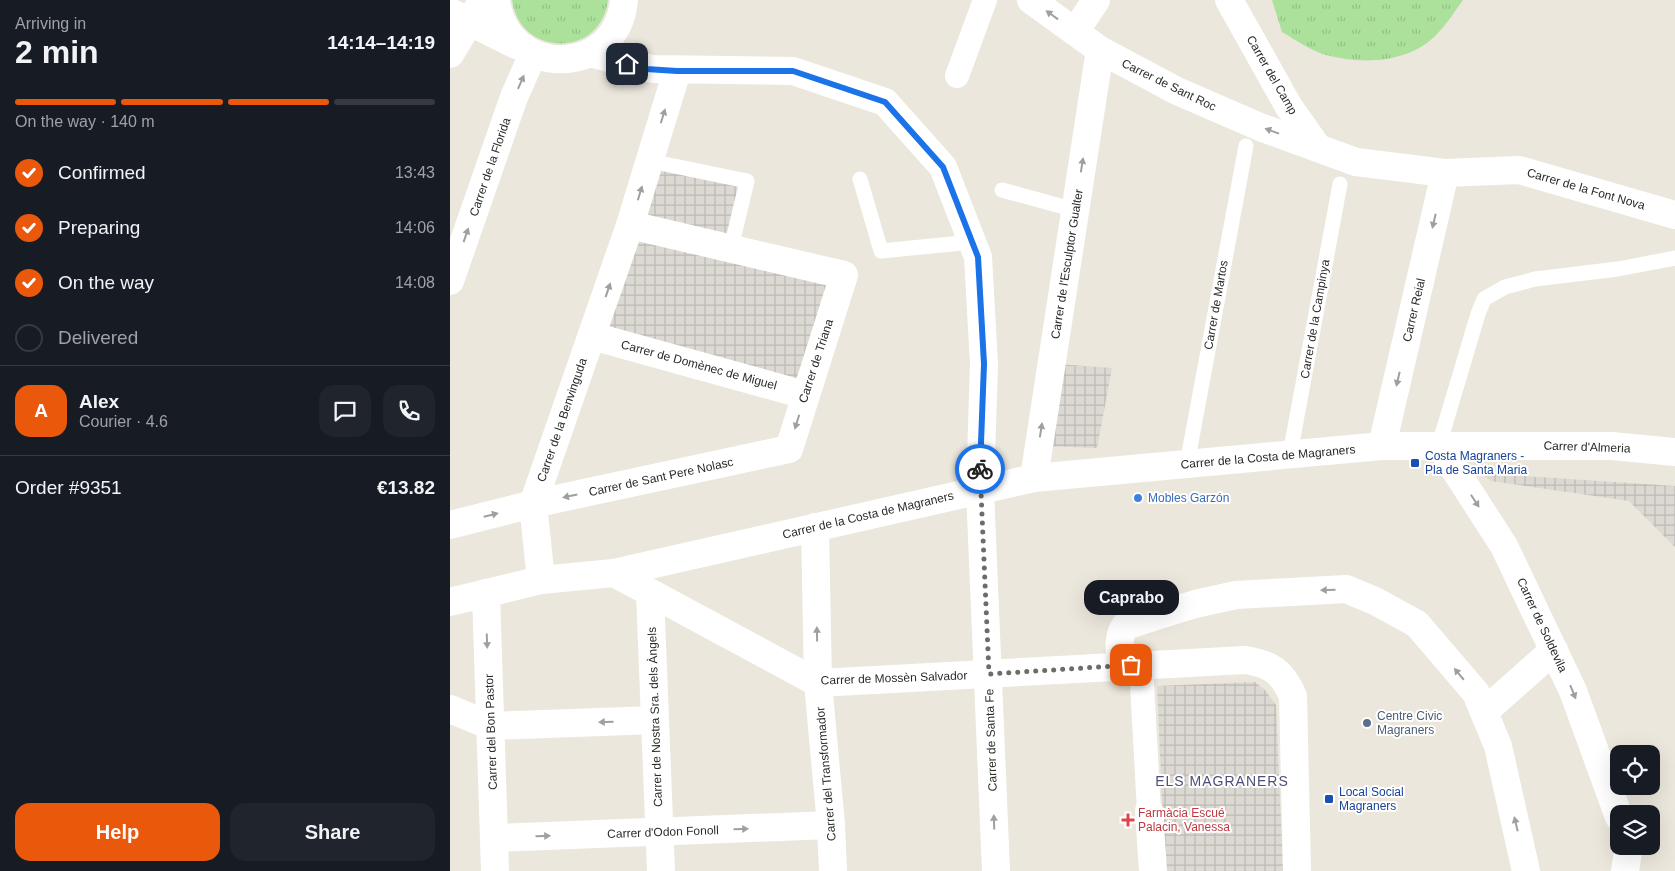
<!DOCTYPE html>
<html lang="en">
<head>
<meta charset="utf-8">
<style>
	body { margin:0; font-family:Helvetica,sans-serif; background:#20242c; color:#f1f3f6; height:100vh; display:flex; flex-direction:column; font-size:19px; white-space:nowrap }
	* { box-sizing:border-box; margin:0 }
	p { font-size:16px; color:#9ea1a6 }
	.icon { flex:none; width:28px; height:28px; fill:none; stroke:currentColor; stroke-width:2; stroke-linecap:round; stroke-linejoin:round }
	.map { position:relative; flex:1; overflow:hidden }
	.sheet { display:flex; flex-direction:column; background:#171b24; width:450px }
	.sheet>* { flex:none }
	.buttons { position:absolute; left:1160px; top:745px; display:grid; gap:10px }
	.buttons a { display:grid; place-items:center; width:50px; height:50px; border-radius:10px; background:#171b24; box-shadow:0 5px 20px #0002; font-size:25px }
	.pin { position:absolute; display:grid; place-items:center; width:42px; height:42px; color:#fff; margin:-21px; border-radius:10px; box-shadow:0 2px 8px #0006 }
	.courier { position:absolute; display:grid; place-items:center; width:50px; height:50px; margin:-25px; border:4px solid #1a73e8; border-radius:50%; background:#fff; color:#222; box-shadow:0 1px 6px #0007 }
	.bubble { position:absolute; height:35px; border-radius:15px; background:#171b24; box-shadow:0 5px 20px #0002; font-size:16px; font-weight:700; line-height:35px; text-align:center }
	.summary em { font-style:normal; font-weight:700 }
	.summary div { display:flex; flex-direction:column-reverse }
	.summary { display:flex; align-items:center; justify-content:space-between; height:85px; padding:0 15px }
	h1 { font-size:32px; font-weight:700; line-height:38px }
	.bar { display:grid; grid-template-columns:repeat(4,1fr); gap:8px 5px; align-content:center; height:60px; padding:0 15px }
	.bar i { height:6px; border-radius:4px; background:#363941 }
	.bar .active { background:#ea580c }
	.bar p { grid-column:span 4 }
	.line { display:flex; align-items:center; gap:12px; padding:0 15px; border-top:1px solid #363941 }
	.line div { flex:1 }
	.round { display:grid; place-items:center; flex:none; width:52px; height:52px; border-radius:15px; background:#20242c }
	ol { padding:0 15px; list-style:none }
	li { display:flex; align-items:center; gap:15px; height:55px }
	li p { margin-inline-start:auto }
	li .icon { padding:5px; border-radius:50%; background:#ea580c; color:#fff; stroke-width:4 }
	li:last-child { color:#9ea1a6 }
	li i { width:28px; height:28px; border:2px solid #363941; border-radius:50% }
	.button { display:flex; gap:10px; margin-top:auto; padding:10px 15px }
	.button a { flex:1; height:58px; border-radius:15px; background:#ea580c; color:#fff; font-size:20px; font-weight:700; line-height:58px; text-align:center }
	.button a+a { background:#20242c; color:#f1f3f6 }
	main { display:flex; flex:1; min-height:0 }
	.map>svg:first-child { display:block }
</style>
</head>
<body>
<main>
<section class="sheet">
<div class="summary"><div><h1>2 min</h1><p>Arriving in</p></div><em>14:14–14:19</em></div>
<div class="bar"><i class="active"></i><i class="active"></i><i class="active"></i><i></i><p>On the way · 140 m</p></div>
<ol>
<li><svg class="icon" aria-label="check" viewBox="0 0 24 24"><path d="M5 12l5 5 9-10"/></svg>Confirmed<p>13:43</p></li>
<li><svg class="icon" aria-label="check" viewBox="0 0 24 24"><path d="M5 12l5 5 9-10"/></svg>Preparing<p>14:06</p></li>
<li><svg class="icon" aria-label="check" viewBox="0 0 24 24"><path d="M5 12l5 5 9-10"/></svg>On the way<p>14:08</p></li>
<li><i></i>Delivered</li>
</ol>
<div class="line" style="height:90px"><b class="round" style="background:#ea580c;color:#fff">A</b><div><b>Alex</b><p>Courier · 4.6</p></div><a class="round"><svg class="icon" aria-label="chat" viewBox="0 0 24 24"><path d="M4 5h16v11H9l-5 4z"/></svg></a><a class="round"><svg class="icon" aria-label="phone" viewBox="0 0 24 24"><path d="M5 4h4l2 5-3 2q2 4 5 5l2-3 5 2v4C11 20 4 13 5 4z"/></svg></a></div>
<div class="line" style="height:65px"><div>Order #9351</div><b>€13.82</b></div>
<div class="button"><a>Help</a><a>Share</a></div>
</section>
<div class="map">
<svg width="1225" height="871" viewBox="0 0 1225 871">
	<defs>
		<pattern id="grass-tufts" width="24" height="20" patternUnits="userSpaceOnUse" patternTransform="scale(1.25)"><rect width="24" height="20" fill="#abe19a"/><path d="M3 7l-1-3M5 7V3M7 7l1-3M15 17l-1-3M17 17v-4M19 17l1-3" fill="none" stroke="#93c185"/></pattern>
		<pattern id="plaza-grid" width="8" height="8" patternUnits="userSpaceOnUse" patternTransform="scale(1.25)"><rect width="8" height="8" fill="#dcd9d3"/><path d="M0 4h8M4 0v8" fill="none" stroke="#bdbab5"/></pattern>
	</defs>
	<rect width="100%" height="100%" fill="#ece7dc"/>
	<g fill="url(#grass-tufts)">
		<path d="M 62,0 L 158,0 C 151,58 70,58 62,0 Z"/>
		<path d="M 822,0 L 1013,0 C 1005,11 997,24 987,34 C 960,63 913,65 876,55 C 861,51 846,40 832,32 Z"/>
	</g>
	<g fill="url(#plaza-grid)">
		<path d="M 200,161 L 297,181 L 281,248 L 394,275 L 355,395 L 142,336 Z"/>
		<path d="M 607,364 L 662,368 L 647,448 L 593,446 Z"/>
		<path d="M 1031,473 L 1225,486 L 1225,547 L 1179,501 L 1041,481 Z"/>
		<path d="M 805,682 L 815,690 L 826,705 L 833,871 L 715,871 L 707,686 Z"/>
	</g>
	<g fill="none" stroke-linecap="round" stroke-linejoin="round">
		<g stroke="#fff" stroke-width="15">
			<path d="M 200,161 L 297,181 L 281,248"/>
			<path d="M 410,179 L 431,251 L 522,242"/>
			<path d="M 552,190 L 625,210"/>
			<path d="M 989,445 L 1028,314 L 1034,299 L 1055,287 L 1085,279 L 1168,269 L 1225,258"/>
			<path d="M 840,454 L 890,184"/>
			<path d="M 737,464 L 796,146"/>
		</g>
		<g stroke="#fff" stroke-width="24">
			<path d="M 507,76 L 535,0"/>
			<path d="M 691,666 L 699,811"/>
		</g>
		<g stroke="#fff" stroke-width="28">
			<path d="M 46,0 C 56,79 167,79 174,0"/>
			<path d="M 581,0 L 650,50 L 727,91 L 810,127 L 906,162 L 995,173 L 1069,170 L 1225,215"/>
			<path d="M 779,0 L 839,107 L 868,148"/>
			<path d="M 0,12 L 66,45"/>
			<path d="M 625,32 L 646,0"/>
			<path d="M 139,53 L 202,69 L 343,71 L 435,102 L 493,167 L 528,257 L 534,364 L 530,490 L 546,871"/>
			<path d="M 0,54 L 29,6"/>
			<path d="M 0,281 L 64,97 L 83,54"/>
			<path d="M 142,336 L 355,395"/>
			<path d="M 989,445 L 1054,546 L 1123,691 L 1169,817"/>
			<path d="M 932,446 L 995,173"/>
			<path d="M 584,478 L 650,50"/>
			<path d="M 0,525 L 83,504 L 339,449 L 394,275 L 180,225"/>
			<path d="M 365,527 L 368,683 L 381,825 L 383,871"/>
			<path d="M 164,573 L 368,683 L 795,660 C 822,664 832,672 843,696 L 847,871"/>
			<path d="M 91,580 L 83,504 L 180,225 L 227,71"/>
			<path d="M 36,593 L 45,871"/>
			<path d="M 200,593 L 211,871"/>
			<path d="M 0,602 L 91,580 L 164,573 L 584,478 L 932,446 L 1162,446 L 1225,452"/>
			<path d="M 671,665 C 670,650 667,638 675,626 L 745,604 L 786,595 L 896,589 L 925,601 L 967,624 L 1026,693 L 1048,746 L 1076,871"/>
			<path d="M 0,709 L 41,726 L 205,720"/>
			<path d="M 1034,712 L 1104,650"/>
			<path d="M 699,811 L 703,871"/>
			<path d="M 45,838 L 381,825"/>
			<path d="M 1175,871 L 1179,846"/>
		</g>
	</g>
	<defs><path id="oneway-solid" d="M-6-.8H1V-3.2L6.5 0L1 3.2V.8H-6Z" transform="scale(1.25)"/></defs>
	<g fill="#9f9f9f">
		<use href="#oneway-solid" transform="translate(602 15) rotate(-144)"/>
		<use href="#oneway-solid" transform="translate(71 82) rotate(-66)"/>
		<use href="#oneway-solid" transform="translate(213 116) rotate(-73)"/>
		<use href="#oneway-solid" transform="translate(822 131) rotate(-160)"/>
		<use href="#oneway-solid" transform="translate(632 165) rotate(-81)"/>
		<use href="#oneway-solid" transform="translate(190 193) rotate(-73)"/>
		<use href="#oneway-solid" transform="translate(984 221) rotate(103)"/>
		<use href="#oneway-solid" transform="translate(16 235) rotate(-71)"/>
		<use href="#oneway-solid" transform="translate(158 290) rotate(-71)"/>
		<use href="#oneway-solid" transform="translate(948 379) rotate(103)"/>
		<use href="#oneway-solid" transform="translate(347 422) rotate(107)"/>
		<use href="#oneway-solid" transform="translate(591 430) rotate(-81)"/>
		<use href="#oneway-solid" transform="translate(120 496) rotate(168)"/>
		<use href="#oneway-solid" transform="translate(1025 501) rotate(57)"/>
		<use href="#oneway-solid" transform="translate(41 515) rotate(-14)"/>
		<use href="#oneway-solid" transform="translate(878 590) rotate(178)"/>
		<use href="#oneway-solid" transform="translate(367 634) rotate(-91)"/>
		<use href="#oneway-solid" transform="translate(37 641) rotate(88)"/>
		<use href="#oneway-solid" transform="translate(1009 674) rotate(-130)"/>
		<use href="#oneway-solid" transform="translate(1123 692) rotate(68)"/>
		<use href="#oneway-solid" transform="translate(156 722) rotate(178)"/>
		<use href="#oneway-solid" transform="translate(544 822) rotate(-92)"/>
		<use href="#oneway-solid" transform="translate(1066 824) rotate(-103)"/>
		<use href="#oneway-solid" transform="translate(291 829) rotate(-2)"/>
		<use href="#oneway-solid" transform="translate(93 836) rotate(-2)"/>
	</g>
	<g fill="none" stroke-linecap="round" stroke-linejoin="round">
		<path stroke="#6e6c68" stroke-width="5" stroke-dasharray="0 9" d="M 530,469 L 539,674 L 681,665"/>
		<path stroke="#1a73e8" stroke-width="6" d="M 177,64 L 196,69 L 227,71 L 343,71 L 435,102 L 493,167 L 528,257 L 534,364 L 530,469"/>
	</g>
	<g fill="#1a4fb4" stroke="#fff" stroke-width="2">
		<rect x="960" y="458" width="10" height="10" rx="2.5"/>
		<rect x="874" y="794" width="10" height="10" rx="2.5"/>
	</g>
	<circle fill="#3f7fe0" stroke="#fff" stroke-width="2" cx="688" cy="498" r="5"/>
	<circle fill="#5c6f8a" stroke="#fff" stroke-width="2" cx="917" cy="723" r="5"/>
	<path fill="#e0444e" stroke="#fff" stroke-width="2" d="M675.5 812.5h5v5h5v5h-5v5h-5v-5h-5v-5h5z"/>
	<g text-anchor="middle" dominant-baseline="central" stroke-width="4" stroke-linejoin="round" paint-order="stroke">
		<g font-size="12" fill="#2a2a2a" stroke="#fff">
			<text transform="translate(822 75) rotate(60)">Carrer del Camp</text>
			<text transform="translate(719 85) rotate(26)">Carrer de Sant Roc</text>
			<text transform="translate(40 167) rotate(-71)">Carrer de la Florida</text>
			<text transform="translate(1136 189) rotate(16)">Carrer de la Font Nova</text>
			<text transform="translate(617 264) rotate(-81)">Carrer de l'Esculptor Gualter</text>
			<text transform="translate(766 305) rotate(-80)">Carrer de Martos</text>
			<text transform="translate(964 310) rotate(-77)">Carrer Reial</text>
			<text transform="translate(865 319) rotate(-80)">Carrer de la Campinya</text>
			<text transform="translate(366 361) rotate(-72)">Carrer de Triana</text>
			<text transform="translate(249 365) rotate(15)">Carrer de Domènec de Miguel</text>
			<text transform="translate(112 420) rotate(-71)">Carrer de la Benvinguda</text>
			<text transform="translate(1137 447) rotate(2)">Carrer d'Almeria</text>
			<text transform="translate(818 457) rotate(-5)">Carrer de la Costa de Magraners</text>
			<text transform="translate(211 477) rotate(-12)">Carrer de Sant Pere Nolasc</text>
			<text transform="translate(418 515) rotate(-13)">Carrer de la Costa de Magraners</text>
			<text transform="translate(1092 625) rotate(65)">Carrer de Soldevila</text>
			<text transform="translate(444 678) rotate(-2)">Carrer de Mossèn Salvador</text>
			<text transform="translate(205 717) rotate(-92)">Carrer de Nostra Sra. dels Àngels</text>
			<text transform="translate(41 732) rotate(-92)">Carrer del Bon Pastor</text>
			<text transform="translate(541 740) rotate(-92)">Carrer de Santa Fe</text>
			<text transform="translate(376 774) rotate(-95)">Carrer del Transformador</text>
			<text transform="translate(213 832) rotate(-2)">Carrer d'Odon Fonoll</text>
		</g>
		<g font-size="12" fill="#164399" stroke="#fff" text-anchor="start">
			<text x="975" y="456">Costa Magraners -<tspan x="975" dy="14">Pla de Santa Maria</tspan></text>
			<text x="889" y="792">Local Social<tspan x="889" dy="14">Magraners</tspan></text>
		</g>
		<g font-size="12" fill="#366cbe" stroke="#fff" text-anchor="start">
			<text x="698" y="498">Mobles Garzón</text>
		</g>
		<g font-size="12" fill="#4e5e75" stroke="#fff" text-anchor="start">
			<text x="927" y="716">Centre Civic<tspan x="927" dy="14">Magraners</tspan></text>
		</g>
		<g font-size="12" fill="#be3a42" stroke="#fff" text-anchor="start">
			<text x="688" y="813">Farmàcia Escué<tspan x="688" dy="14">Palacin, Vanessa</tspan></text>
		</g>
		<g font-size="14" letter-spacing="1" fill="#4c4f79" stroke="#fff">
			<text x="772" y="781">ELS MAGRANERS</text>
		</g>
	</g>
</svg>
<div class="buttons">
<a><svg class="icon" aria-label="locate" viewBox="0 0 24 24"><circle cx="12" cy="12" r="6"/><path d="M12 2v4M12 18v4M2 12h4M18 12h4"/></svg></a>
<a><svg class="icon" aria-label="layers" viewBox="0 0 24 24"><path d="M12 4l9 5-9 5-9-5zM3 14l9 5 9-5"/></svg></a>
</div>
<div class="pin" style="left:681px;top:665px;background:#ea580c"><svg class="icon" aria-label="bag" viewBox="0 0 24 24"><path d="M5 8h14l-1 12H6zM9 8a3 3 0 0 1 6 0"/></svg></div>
<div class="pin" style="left:177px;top:64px;background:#1f2937"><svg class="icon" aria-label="home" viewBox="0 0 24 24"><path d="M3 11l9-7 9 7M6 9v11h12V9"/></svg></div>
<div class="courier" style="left:530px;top:469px"><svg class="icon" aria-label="bike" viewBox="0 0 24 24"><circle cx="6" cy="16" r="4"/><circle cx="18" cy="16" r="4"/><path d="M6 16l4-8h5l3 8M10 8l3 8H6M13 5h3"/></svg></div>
<div class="bubble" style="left:634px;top:580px;width:95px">Caprabo</div>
</div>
</main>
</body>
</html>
